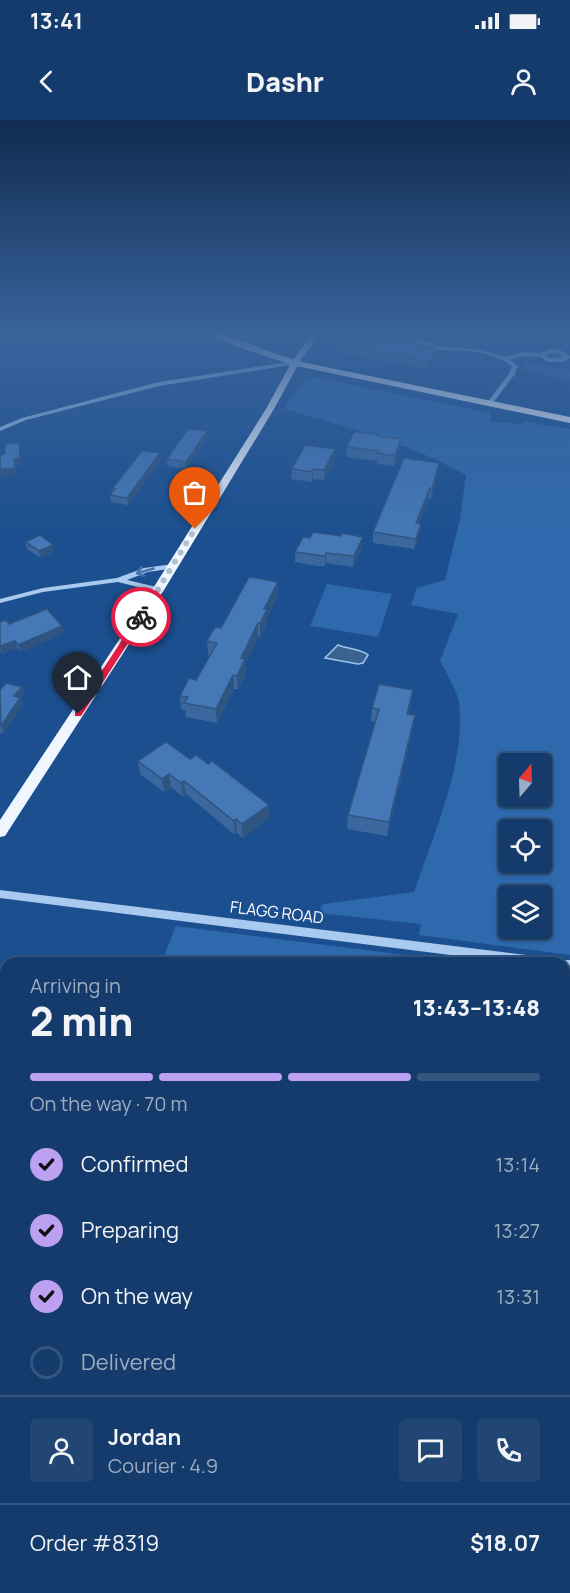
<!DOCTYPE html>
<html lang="en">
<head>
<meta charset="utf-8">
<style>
	body { margin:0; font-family:Manrope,sans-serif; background:#214673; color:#f1f3f6; height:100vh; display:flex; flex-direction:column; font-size:22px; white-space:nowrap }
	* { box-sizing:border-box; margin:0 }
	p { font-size:20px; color:#9dadc1 }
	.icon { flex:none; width:33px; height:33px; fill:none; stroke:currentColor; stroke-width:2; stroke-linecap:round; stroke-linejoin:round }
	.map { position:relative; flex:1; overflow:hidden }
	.drawer { position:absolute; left:0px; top:837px; width:570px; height:636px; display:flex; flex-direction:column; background:#143b6b; border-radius:18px 18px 0 0; box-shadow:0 2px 4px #0004,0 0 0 2px #33557e }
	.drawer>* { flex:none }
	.needle { width:39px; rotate:19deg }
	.fabs { position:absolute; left:498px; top:633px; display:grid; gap:12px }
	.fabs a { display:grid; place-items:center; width:54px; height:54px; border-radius:6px; background:#143b6b; box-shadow:0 2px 4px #0004,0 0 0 2px #33557e; font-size:30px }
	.pin { position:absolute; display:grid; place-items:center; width:51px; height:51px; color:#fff; margin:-62px -26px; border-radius:50% 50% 50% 0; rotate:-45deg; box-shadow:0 0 6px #0007 }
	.pin .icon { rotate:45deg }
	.courier { position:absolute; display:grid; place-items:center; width:60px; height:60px; margin:-30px; border:4px solid #e11d48; border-radius:50%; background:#fff; color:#222; box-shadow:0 2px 8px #0007 }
	.overview em { font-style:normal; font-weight:800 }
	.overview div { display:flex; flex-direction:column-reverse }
	.overview { display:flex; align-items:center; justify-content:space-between; height:102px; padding:0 30px }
	h1 { font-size:39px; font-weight:800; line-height:45px }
	.bar { display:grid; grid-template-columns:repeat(4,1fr); gap:9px 6px; align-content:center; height:72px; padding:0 30px }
	.bar i { height:8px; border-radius:4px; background:#33557e }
	.bar .selected { background:#bca0f2 }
	.bar p { grid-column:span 4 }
	.line { display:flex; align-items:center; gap:15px; padding:0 30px; border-top:2px solid #33557e }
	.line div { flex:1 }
	.round { display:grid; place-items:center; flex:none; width:63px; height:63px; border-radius:6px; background:#214673 }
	ol { padding:0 30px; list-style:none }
	li { display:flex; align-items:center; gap:18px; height:66px }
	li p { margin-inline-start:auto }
	li .icon { padding:6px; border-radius:50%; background:#bca0f2; color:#111; stroke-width:4 }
	li:last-child { color:#9dadc1 }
	li i { width:33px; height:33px; border:3px solid #33557e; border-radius:50% }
	.status { display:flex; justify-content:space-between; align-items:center; height:42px; padding:0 30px; background:#143b6b; direction:ltr }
	.status svg { height:16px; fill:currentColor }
	header { display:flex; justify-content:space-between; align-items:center; height:78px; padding:0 30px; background:#143b6b; font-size:27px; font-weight:800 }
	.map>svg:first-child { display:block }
</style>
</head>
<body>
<div class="status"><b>13:41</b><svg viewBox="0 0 49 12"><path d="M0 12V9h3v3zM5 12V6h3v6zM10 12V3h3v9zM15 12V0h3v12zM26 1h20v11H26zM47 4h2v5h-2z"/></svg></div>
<header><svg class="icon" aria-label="back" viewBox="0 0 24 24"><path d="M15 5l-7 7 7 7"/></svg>Dashr<svg class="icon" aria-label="person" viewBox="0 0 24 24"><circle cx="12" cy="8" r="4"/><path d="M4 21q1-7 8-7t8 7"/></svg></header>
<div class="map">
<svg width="570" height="1473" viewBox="0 0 570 1473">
	<rect width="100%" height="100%" fill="#1b4f8f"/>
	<g fill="#2e69ad" fill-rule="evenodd">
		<path d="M 523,242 L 570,250 L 570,261 L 524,250 Z"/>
		<path d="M 317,258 L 490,293 L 491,301 L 523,305 L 524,302 L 570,309 L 570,835 L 419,815 L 421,804 L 318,793 L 323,784 L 414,772 C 432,719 467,639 459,583 C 457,570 446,553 440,541 L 458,494 L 411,485 L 417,468 L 445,460 L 460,399 L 466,355 C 409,323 347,307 285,289 L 290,277 L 297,274 L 306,259 ZM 508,644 L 542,644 L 542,676 L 508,676 ZM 508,710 L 542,710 L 542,742 L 508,742 ZM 508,776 L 542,776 L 542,808 L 508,808 Z"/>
		<path d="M 327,464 L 392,474 L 378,517 L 310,506 Z"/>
		<path d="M 176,806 L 468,843 L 161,843 Z"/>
		<path d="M 564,855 L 570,856 L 570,1473 L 0,1473 L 0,1208 L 6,1197 L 6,1467 L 564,1467 Z"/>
	</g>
	<path fill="#3c6290" stroke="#9cc4f0" stroke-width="1.5" d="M 338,525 C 347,529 362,529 368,535 L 363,543 L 358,544 L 325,538 Z"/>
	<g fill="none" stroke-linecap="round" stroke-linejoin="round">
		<g stroke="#9cc4f0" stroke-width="8">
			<path d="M 564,1439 L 570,1440"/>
			<path d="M 427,1473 L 429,1467"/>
		</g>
		<g fill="#a9c9ee" fill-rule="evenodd">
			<path d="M 421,219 L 432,223 L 434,226 L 476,229 L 506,237 L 522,232 L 540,233 L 550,229 L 563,231 L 570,236 L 570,238 L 564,242 L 548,242 L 540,237 L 522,236 L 510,240 L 518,246 L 515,254 L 492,284 L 490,285 L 487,283 L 509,254 L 512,246 C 490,230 462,230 435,230 C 422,230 418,235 404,227 L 408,221 ZM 412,223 L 421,223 L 429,227 L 419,229 L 410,226 ZM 551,233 L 560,234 L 564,237 L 549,238 L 545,235 Z"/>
			<path d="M 295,241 L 298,243 L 297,244 L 159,266 L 26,300 L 0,311 L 0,307 L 22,298 L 159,262 Z"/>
			<path d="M 173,444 L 177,446 L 176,448 L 148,452 L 127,460 L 161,468 L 161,472 L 158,472 L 118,462 L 43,472 L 0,483 L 0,479 L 43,468 L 117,458 L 144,448 Z"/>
			<path d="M 0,770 L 551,838 L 555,840 L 557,843 L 513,843 L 0,778 Z"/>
			<path d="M 564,840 L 570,840 L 570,850 L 564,850 L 564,843 L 559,843 Z"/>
		</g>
		<path fill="#f0f6ff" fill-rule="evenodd" d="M 313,211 L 321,211 L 299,243 L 274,289 L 164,470 L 5,716 L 0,717 L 0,700 L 152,470 L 266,289 L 291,243 Z"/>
		<path fill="#fff" fill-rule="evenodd" d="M 201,211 L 213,211 L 297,241 L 570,297 L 570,303 L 292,245 L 232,225 Z"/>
	</g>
	<g fill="#3a679d">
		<path d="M 348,211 L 461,211 L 446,220 L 421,217 L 406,220 L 405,221 L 437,238 L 427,249 L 341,233 L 341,225 Z"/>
		<path d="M 377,316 L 401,319 L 400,329 L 394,346 L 377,344 L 377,341 L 346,337 L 347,327 Z"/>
		<path d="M 207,318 L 186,349 L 167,346 L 167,339 Z"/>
		<path d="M 335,329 L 334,339 L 324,360 L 313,359 L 312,362 L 291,359 L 292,349 Z"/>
		<path d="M 161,340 L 128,385 L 111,382 L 110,375 L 112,372 L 112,369 Z"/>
		<path d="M 439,343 L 438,353 L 431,379 L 428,378 L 419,403 L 421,404 L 420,414 L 414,429 L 373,423 L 373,412 Z"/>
		<path d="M 25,422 L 54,432 L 40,438 L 27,429 Z"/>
		<path d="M 363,427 L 353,447 L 326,443 L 325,446 L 317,446 L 295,442 L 295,432 Z"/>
		<path d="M 278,476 L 267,497 L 267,503 L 260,517 L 258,517 L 245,545 L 246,553 L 238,569 L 234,569 L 217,603 L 186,597 L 185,590 L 181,589 L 180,576 L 196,560 L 210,535 L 208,535 L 207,521 L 221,508 Z"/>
		<path d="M 0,502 L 9,504 L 64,513 L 20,532 L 17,528 L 2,534 L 0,531 Z"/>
		<path d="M 22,567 L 24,574 L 21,578 L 23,585 L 3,613 L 0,613 L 0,570 Z"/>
		<path d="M 413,570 L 409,594 L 415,595 L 413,609 L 387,716 L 347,709 L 348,695 L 375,602 L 371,602 L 372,588 Z"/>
		<path d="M 138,641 L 269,698 L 243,718 L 237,713 L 235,715 L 186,674 L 183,677 L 171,667 L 164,672 L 140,654 Z"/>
	</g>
	<g fill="#305480">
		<path d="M 407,211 L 421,211 L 421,217 L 406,220 L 402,226 L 403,217 Z"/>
		<path d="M 447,211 L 461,211 L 446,220 Z"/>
		<path d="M 438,229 L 437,238 L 427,249 L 428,241 Z"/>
		<path d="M 207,311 L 207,318 L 186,349 L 186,342 Z"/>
		<path d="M 401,319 L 400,329 L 394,346 L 395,336 Z"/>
		<path d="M 19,323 L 21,345 L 16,346 L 16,355 L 0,356 L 0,349 L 14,339 Z"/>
		<path d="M 335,329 L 334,339 L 324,360 L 324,350 Z"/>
		<path d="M 160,333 L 161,340 L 128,385 L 127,378 Z"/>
		<path d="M 439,343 L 438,353 L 431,379 L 432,369 Z"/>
		<path d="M 313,349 L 313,359 L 312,362 L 312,352 Z"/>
		<path d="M 430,368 L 428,378 L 415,414 L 416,403 Z"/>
		<path d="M 421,404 L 420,414 L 414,429 L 416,419 Z"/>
		<path d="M 363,417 L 363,427 L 353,447 L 354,436 Z"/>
		<path d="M 53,425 L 54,432 L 40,438 L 39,431 Z"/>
		<path d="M 326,433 L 326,443 L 325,446 L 325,436 Z"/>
		<path d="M 278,462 L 278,476 L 267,497 L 267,503 L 260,517 L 260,504 L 264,489 Z"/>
		<path d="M 258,503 L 258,517 L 245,545 L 246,553 L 238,569 L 237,556 L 241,538 Z"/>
		<path d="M 62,506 L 64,513 L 20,532 L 18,525 Z"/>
		<path d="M 15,521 L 17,528 L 2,534 L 0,526 Z"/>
		<path d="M 233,555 L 234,569 L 217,603 L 216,589 Z"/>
		<path d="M 22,567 L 24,574 L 21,578 L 23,585 L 3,613 L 1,606 L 14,576 Z"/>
		<path d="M 413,570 L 411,583 L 405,607 L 407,594 Z"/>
		<path d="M 415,595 L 413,609 L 387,716 L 389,702 Z"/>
		<path d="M 169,654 L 171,667 L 164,672 L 162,659 Z"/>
		<path d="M 184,661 L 186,674 L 183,677 L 181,663 Z"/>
		<path d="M 269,685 L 269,698 L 243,718 L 242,704 Z"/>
		<path d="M 236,699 L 237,713 L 235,715 L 234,701 Z"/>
		<path d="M 1,861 L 4,868 L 0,873 L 0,862 Z"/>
	</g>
	<g fill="#4478b7" stroke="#305480" stroke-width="1.5">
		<path d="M 348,211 L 410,211 L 407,211 L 403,217 L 404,221 L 438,229 L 428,241 L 341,225 Z"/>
		<path d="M 188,309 L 207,311 L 186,342 L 167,339 Z"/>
		<path d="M 354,312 L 378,314 L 377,316 L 401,319 L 395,336 L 377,333 L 378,331 L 347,327 Z"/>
		<path d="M 19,323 L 20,338 L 14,339 L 15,348 L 0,349 L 0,335 L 5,334 L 5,324 Z"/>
		<path d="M 305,325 L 335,329 L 324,350 L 313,349 L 312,352 L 292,349 Z"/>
		<path d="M 142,331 L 160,333 L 127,378 L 110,375 L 115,369 L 112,369 Z"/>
		<path d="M 404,338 L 439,343 L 432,369 L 430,368 L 416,403 L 421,404 L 416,419 L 373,412 Z"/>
		<path d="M 313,412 L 341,416 L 342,413 L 363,417 L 354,436 L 326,433 L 325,436 L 317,435 L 295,432 L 303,417 L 310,418 Z"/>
		<path d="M 40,415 L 53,425 L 39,431 L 25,422 Z"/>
		<path d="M 249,457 L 278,462 L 264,489 L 267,489 L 260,504 L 258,503 L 241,538 L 245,539 L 237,556 L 233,555 L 216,589 L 184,583 L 188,577 L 180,576 L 189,558 L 196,560 L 217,523 L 207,521 L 215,507 L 221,508 Z"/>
		<path d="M 47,489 L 62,506 L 18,525 L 15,521 L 0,526 L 0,502 L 6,500 L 9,504 Z"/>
		<path d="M 6,563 L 22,567 L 14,576 L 20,578 L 1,606 L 0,570 Z"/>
		<path d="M 379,564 L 413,570 L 407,594 L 415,595 L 389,702 L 348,695 L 379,589 L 372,588 Z"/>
		<path d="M 166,622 L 190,639 L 196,635 L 208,644 L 212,641 L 269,685 L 242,704 L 236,699 L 234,701 L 184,661 L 181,663 L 169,654 L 162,659 L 138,641 Z"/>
		<path d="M 64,840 L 74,843 L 63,843 Z"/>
	</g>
	<defs><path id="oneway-shaft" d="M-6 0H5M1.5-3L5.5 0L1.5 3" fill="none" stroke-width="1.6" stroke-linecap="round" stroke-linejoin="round" transform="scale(1.5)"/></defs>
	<use stroke="#4674ac" href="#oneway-shaft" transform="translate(145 451) rotate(164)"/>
	<linearGradient id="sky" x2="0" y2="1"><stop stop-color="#0f2b4f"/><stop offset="0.51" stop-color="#39639b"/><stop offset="1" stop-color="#39639b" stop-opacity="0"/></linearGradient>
	<rect width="570" height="417" fill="url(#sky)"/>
	<path fill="#e11d48" d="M 141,494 L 145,497 L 81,596 L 75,596 L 75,592 L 137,497 Z"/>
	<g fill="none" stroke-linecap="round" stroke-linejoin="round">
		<path stroke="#afc1d8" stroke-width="6" stroke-dasharray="0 10.8" d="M 141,497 L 195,409"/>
	</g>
	<g text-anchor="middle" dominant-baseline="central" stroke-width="4.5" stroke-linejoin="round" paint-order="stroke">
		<g font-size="16" fill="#fff" stroke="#1b4f8f">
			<text transform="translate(277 792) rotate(7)">FLAGG ROAD</text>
		</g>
	</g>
</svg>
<div class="fabs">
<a><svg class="needle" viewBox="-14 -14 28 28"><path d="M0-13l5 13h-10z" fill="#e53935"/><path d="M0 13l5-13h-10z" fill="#9dadc1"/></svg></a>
<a><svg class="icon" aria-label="locate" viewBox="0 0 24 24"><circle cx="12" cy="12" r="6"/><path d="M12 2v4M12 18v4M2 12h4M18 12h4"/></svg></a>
<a><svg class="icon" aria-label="layers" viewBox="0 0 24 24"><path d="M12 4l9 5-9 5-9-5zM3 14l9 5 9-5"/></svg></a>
</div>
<div class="pin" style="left:195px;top:409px;background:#ea580c"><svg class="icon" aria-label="bag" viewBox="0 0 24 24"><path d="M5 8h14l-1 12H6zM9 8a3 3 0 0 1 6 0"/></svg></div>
<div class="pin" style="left:78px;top:594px;background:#1f2937"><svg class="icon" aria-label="home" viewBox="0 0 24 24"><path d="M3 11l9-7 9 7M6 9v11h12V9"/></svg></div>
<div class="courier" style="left:141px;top:497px"><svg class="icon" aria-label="bike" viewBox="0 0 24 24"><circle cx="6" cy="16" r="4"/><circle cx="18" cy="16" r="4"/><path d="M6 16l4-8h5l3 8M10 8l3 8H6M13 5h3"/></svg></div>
<section class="drawer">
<div class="overview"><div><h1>2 min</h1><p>Arriving in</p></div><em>13:43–13:48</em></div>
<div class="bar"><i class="selected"></i><i class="selected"></i><i class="selected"></i><i></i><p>On the way · 70 m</p></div>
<ol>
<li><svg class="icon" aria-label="check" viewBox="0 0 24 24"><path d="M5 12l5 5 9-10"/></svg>Confirmed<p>13:14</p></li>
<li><svg class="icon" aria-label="check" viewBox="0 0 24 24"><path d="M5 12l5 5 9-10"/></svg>Preparing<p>13:27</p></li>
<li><svg class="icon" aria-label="check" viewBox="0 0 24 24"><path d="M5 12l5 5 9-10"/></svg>On the way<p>13:31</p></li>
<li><i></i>Delivered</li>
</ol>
<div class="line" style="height:108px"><a class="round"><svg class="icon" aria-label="person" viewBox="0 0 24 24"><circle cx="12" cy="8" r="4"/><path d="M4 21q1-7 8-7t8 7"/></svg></a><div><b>Jordan</b><p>Courier · 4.9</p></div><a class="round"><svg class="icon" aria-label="chat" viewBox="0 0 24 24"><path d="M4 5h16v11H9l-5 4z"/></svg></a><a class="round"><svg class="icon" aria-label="phone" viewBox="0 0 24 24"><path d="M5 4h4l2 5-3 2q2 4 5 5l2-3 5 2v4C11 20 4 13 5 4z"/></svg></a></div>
<div class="line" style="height:78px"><div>Order #8319</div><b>$18.07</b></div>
</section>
</div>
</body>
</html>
